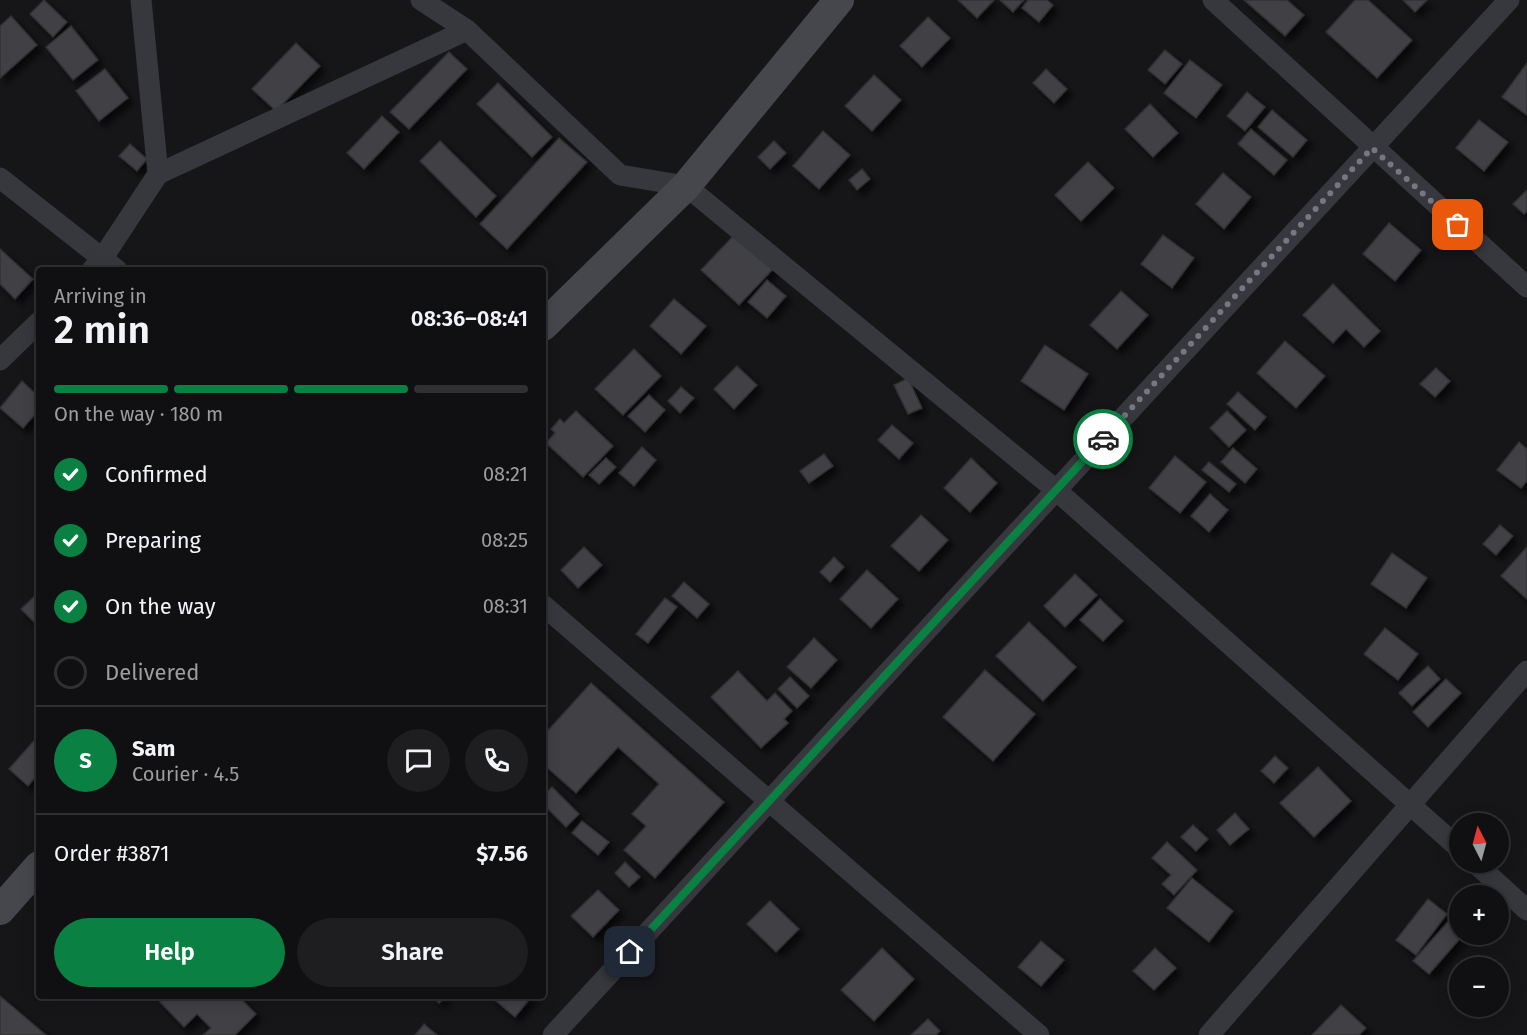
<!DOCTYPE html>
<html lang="en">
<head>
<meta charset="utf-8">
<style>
	body { margin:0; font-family:"Fira Sans",sans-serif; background:#1e1e20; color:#f1f3f6; height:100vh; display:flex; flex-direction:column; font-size:22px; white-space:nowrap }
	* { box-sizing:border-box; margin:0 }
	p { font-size:20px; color:#9c9d9f }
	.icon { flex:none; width:33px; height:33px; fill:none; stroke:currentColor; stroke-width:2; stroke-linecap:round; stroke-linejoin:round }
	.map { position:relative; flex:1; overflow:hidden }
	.drawer { position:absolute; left:36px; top:267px; width:510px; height:732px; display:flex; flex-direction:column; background:#101012; border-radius:6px; box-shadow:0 3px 15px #0003,0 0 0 2px #303032 }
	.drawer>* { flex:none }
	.needle { width:39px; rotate:354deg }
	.tools { position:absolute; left:1449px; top:813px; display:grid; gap:12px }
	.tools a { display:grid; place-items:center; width:60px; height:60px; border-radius:50%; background:#101012; box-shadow:0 3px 15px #0003,0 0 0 2px #303032; font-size:30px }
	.pin { position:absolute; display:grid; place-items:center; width:51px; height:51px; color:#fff; margin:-26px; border-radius:12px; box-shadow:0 3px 9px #0006 }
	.courier { position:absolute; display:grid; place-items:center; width:60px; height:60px; margin:-30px; border:4px solid #0b8043; border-radius:50%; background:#fff; color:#222; box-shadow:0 2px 8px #0007 }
	.head em { font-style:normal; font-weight:600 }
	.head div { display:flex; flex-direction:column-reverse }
	.head { display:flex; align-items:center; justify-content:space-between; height:102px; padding:0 18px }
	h1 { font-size:39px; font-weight:600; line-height:45px }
	.bar { display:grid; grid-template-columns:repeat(4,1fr); gap:9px 6px; align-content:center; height:72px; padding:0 18px }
	.bar i { height:8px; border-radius:4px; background:#303032 }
	.bar .active { background:#0b8043 }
	.bar p { grid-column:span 4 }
	.line { display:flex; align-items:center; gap:15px; padding:0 18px; border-top:2px solid #303032 }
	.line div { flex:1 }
	.round { display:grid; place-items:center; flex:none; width:63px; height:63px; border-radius:32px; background:#1e1e20 }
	ol { padding:0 18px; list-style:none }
	li { display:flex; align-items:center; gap:18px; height:66px }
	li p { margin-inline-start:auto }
	li .icon { padding:6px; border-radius:50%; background:#0b8043; color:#fff; stroke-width:4 }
	li:last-child { color:#9c9d9f }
	li i { width:33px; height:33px; border:3px solid #303032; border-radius:50% }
	.primary-button { display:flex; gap:12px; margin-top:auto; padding:12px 18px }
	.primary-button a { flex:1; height:69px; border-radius:36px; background:#0b8043; color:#fff; font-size:24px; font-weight:600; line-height:69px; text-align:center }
	.primary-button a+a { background:#1e1e20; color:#f1f3f6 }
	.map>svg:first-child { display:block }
</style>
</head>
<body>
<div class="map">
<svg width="1527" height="1035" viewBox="0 0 1527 1035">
	<defs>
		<filter id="shadow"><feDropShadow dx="5.5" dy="5.5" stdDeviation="3" flood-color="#0009"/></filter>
	</defs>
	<rect width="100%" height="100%" fill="#161618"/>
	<g fill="#404145" stroke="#303034" stroke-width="1.5" filter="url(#shadow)">
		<path d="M 44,0 L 67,22 L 53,37 L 30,14 Z"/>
		<path d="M 958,0 L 994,0 L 977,18 Z"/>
		<path d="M 1000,0 L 1024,0 L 1013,12 Z"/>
		<path d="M 1028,0 L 1047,0 L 1053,5 L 1039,22 L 1022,8 Z"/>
		<path d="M 1244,0 L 1287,0 L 1304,15 L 1285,36 Z"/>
		<path d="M 1355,0 L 1368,0 L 1412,40 L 1377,78 L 1326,32 Z"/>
		<path d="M 1403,0 L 1427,0 L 1415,12 Z"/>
		<path d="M 11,16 L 37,45 L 0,78 L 0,26 Z"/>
		<path d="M 928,17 L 950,38 L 922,67 L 900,46 Z"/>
		<path d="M 71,26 L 98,60 L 73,80 L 46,47 Z"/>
		<path d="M 296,43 L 320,66 L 276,111 L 252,89 Z"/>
		<path d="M 1165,50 L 1182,64 L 1165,84 L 1148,70 Z"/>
		<path d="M 449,52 L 467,69 L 409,129 L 390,112 Z"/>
		<path d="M 1190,60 L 1222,85 L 1196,118 L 1164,93 Z"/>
		<path d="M 1527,63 L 1527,115 L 1502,97 Z"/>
		<path d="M 105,69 L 128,98 L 99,121 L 76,91 Z"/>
		<path d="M 1046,69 L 1067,89 L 1054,103 L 1033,83 Z"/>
		<path d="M 874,75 L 901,100 L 872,131 L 845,106 Z"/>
		<path d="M 498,83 L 552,137 L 532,157 L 477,104 Z"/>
		<path d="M 1247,92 L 1265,107 L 1245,131 L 1227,116 Z"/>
		<path d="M 1150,104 L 1178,133 L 1153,157 L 1125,129 Z"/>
		<path d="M 1272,110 L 1307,140 L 1293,157 L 1258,127 Z"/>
		<path d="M 382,116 L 399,132 L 364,169 L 347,153 Z"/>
		<path d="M 1479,120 L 1508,142 L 1484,171 L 1456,148 Z"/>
		<path d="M 1251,129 L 1287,160 L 1274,175 L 1238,144 Z"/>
		<path d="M 823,131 L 850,155 L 819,189 L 793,166 Z"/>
		<path d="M 559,138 L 587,162 L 507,249 L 480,224 Z"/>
		<path d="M 440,141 L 496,196 L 476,217 L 420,161 Z"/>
		<path d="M 774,141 L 786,153 L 770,169 L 758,157 Z"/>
		<path d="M 130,144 L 147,159 L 137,171 L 119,156 Z"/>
		<path d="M 1088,162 L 1114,188 L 1081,221 L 1055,195 Z"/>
		<path d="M 862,169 L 870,179 L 857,190 L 849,180 Z"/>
		<path d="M 1223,173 L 1251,197 L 1224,229 L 1196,204 Z"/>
		<path d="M 1527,190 L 1527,211 L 1524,214 L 1513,204 Z"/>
		<path d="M 1389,223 L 1421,250 L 1395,281 L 1363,254 Z"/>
		<path d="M 737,232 L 775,267 L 739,305 L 701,270 Z"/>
		<path d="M 1163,235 L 1194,258 L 1172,288 L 1141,264 Z"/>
		<path d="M 0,249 L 33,279 L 15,299 L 0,284 Z"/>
		<path d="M 767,280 L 786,296 L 767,318 L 748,302 Z"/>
		<path d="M 1333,284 L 1380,331 L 1364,347 L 1346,329 L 1333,343 L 1303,315 Z"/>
		<path d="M 1121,291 L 1148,315 L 1117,349 L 1090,325 Z"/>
		<path d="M 674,299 L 706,326 L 681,354 L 650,326 Z"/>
		<path d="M 1285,341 L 1325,376 L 1296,408 L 1257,373 Z"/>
		<path d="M 1045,345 L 1088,374 L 1064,410 L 1021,381 Z"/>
		<path d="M 634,349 L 661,376 L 623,415 L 595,389 Z"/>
		<path d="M 737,366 L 757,385 L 734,409 L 714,389 Z"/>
		<path d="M 1436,368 L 1450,381 L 1435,397 L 1420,384 Z"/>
		<path d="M 908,378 L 922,408 L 908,414 L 894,385 Z"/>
		<path d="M 22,381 L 39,397 L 39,410 L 23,428 L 0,408 Z"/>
		<path d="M 681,387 L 694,398 L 680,413 L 668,401 Z"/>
		<path d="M 1238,392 L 1266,417 L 1255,430 L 1227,404 Z"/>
		<path d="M 649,395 L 665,410 L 645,432 L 628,416 Z"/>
		<path d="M 576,411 L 613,446 L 583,477 L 546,443 L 555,433 L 551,429 L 560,419 L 564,423 Z"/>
		<path d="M 1227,411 L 1246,430 L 1229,447 L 1210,428 Z"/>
		<path d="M 892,425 L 913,443 L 899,459 L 878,440 Z"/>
		<path d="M 1519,442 L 1527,449 L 1527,481 L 1521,488 L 1497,470 Z"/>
		<path d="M 642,447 L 656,460 L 634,486 L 619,473 Z"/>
		<path d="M 1233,448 L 1257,469 L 1245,483 L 1221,462 Z"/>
		<path d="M 824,454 L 833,466 L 809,483 L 800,471 Z"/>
		<path d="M 1175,456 L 1206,482 L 1180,513 L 1149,488 Z"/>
		<path d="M 606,458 L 616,467 L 599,484 L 589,475 Z"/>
		<path d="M 971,458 L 997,483 L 970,512 L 944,488 Z"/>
		<path d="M 1209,462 L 1236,484 L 1229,492 L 1202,470 Z"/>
		<path d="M 1210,494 L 1228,510 L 1209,532 L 1191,516 Z"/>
		<path d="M 921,515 L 948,540 L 919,571 L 891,546 Z"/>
		<path d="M 1500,525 L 1513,536 L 1496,555 L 1483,544 Z"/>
		<path d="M 584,547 L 602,565 L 578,588 L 561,570 Z"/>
		<path d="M 1527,547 L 1527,599 L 1501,576 Z"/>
		<path d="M 1392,553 L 1427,578 L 1406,608 L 1371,584 Z"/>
		<path d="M 834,557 L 844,567 L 830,582 L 820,572 Z"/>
		<path d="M 867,570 L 898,599 L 871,628 L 840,599 Z"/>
		<path d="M 1075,574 L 1097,595 L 1065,627 L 1044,606 Z"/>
		<path d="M 684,582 L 709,604 L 697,618 L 672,596 Z"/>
		<path d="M 39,592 L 39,621 L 36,624 L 21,609 Z"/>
		<path d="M 665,598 L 677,607 L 648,643 L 636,634 Z"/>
		<path d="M 1100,599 L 1123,621 L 1103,641 L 1080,620 Z"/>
		<path d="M 1029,622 L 1076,667 L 1043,701 L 996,656 Z"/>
		<path d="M 1385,628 L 1418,654 L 1398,680 L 1364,654 Z"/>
		<path d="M 814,638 L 837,660 L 811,688 L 787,667 Z"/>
		<path d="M 1428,666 L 1440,679 L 1412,706 L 1399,693 Z"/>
		<path d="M 985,670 L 1035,714 L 993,761 L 943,717 Z"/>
		<path d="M 738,671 L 767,701 L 775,693 L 792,711 L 784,719 L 788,723 L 761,748 L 711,697 Z"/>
		<path d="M 790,677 L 809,696 L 797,708 L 778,689 Z"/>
		<path d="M 1446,679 L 1461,693 L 1428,727 L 1413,712 Z"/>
		<path d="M 591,683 L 724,802 L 655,878 L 624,850 L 646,826 L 632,814 L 659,784 L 618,747 L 576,793 L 543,764 L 543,736 Z"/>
		<path d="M 39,735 L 39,773 L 28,786 L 9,769 Z"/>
		<path d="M 1275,756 L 1288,768 L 1274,783 L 1261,771 Z"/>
		<path d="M 1318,767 L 1351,801 L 1314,837 L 1280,803 Z"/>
		<path d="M 552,787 L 579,814 L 566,827 L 543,804 L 543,796 Z"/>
		<path d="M 1235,813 L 1249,829 L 1230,845 L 1217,830 Z"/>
		<path d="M 582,821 L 609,842 L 598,855 L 572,833 Z"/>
		<path d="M 1193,825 L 1208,839 L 1196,851 L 1181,837 Z"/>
		<path d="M 1167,842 L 1197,870 L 1174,895 L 1162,884 L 1171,875 L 1152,858 Z"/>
		<path d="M 625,862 L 640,877 L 629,887 L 615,873 Z"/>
		<path d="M 1192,878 L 1233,911 L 1209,942 L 1167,908 Z"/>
		<path d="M 598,890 L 619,910 L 593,937 L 571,916 Z"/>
		<path d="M 1428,899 L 1447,914 L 1416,955 L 1396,940 Z"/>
		<path d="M 770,901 L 799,929 L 776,952 L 747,924 Z"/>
		<path d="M 1455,914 L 1460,918 L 1460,934 L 1464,934 L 1429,974 L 1413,961 Z"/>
		<path d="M 1041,941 L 1064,960 L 1041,986 L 1018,967 Z"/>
		<path d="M 882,948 L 914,979 L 874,1021 L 841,990 Z"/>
		<path d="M 1155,948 L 1176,968 L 1154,990 L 1133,971 Z"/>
		<path d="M 0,996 L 46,1035 L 0,1035 Z"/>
		<path d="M 167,996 L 238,996 L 256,1014 L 235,1035 L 203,1035 L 211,1028 L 197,1014 L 184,1027 L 160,1002 Z"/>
		<path d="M 432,996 L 446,996 L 439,1003 Z"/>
		<path d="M 490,996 L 532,996 L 515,1017 Z"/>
		<path d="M 1341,1005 L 1366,1028 L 1359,1035 L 1312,1035 Z"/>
		<path d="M 928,1019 L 940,1031 L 936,1035 L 911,1035 Z"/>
		<path d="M 424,1024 L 437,1035 L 415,1035 Z"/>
	</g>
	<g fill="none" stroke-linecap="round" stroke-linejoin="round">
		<g stroke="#37383d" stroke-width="21">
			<path d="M 141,0 L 158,174"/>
			<path d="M 421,0 L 467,30 L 620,175 L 686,186 L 1056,490 L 1460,849"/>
			<path d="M 1213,0 L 1527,287"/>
			<path d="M 0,178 L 117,270"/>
			<path d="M 92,270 L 102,259 L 158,174 L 467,30"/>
			<path d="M 0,360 L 39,322"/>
			<path d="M 543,605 L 1039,1035"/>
			<path d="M 1474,862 L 1527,910"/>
			<path d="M 553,1035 L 1509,0"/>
			<path d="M 1209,1035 L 1527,671"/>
		</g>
		<g stroke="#45474d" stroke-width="30">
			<path d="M 543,326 L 686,186 L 839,0"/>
			<path d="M 0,910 L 39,866"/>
		</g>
	</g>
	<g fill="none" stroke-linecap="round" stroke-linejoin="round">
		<path stroke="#757880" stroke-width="6" stroke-dasharray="0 10.8" d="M 1103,439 L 1372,148 L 1458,225"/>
		<path stroke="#0b8043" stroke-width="8" d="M 630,952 L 1103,439"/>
	</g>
</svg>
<div class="tools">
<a><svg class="needle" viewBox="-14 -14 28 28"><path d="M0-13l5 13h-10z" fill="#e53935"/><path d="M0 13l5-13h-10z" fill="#9c9d9f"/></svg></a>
<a>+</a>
<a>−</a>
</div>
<div class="pin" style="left:1458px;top:225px;background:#ea580c"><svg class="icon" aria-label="bag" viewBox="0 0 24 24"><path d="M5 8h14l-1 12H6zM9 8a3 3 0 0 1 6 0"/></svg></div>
<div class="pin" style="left:630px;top:952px;background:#1f2937"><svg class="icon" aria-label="home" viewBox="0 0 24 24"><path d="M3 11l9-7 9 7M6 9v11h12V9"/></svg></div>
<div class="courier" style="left:1103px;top:439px"><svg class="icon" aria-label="car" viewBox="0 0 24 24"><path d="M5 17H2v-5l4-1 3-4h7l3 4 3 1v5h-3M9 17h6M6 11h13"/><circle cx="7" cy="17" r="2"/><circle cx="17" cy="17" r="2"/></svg></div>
<section class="drawer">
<div class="head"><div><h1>2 min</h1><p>Arriving in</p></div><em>08:36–08:41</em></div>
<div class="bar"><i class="active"></i><i class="active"></i><i class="active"></i><i></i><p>On the way · 180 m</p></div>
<ol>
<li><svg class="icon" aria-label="check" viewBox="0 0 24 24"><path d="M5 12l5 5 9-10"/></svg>Confirmed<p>08:21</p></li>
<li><svg class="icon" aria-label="check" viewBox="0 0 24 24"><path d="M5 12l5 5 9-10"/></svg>Preparing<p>08:25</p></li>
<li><svg class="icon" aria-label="check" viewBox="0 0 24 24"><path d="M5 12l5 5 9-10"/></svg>On the way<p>08:31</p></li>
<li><i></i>Delivered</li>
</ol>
<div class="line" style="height:108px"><b class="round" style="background:#0b8043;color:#fff">S</b><div><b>Sam</b><p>Courier · 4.5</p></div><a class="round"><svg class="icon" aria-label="chat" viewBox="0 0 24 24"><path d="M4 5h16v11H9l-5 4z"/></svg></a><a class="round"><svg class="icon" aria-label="phone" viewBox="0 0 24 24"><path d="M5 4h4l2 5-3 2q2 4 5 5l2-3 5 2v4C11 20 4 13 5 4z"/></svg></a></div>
<div class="line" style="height:78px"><div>Order #3871</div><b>$7.56</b></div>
<div class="primary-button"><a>Help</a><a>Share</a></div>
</section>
</div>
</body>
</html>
